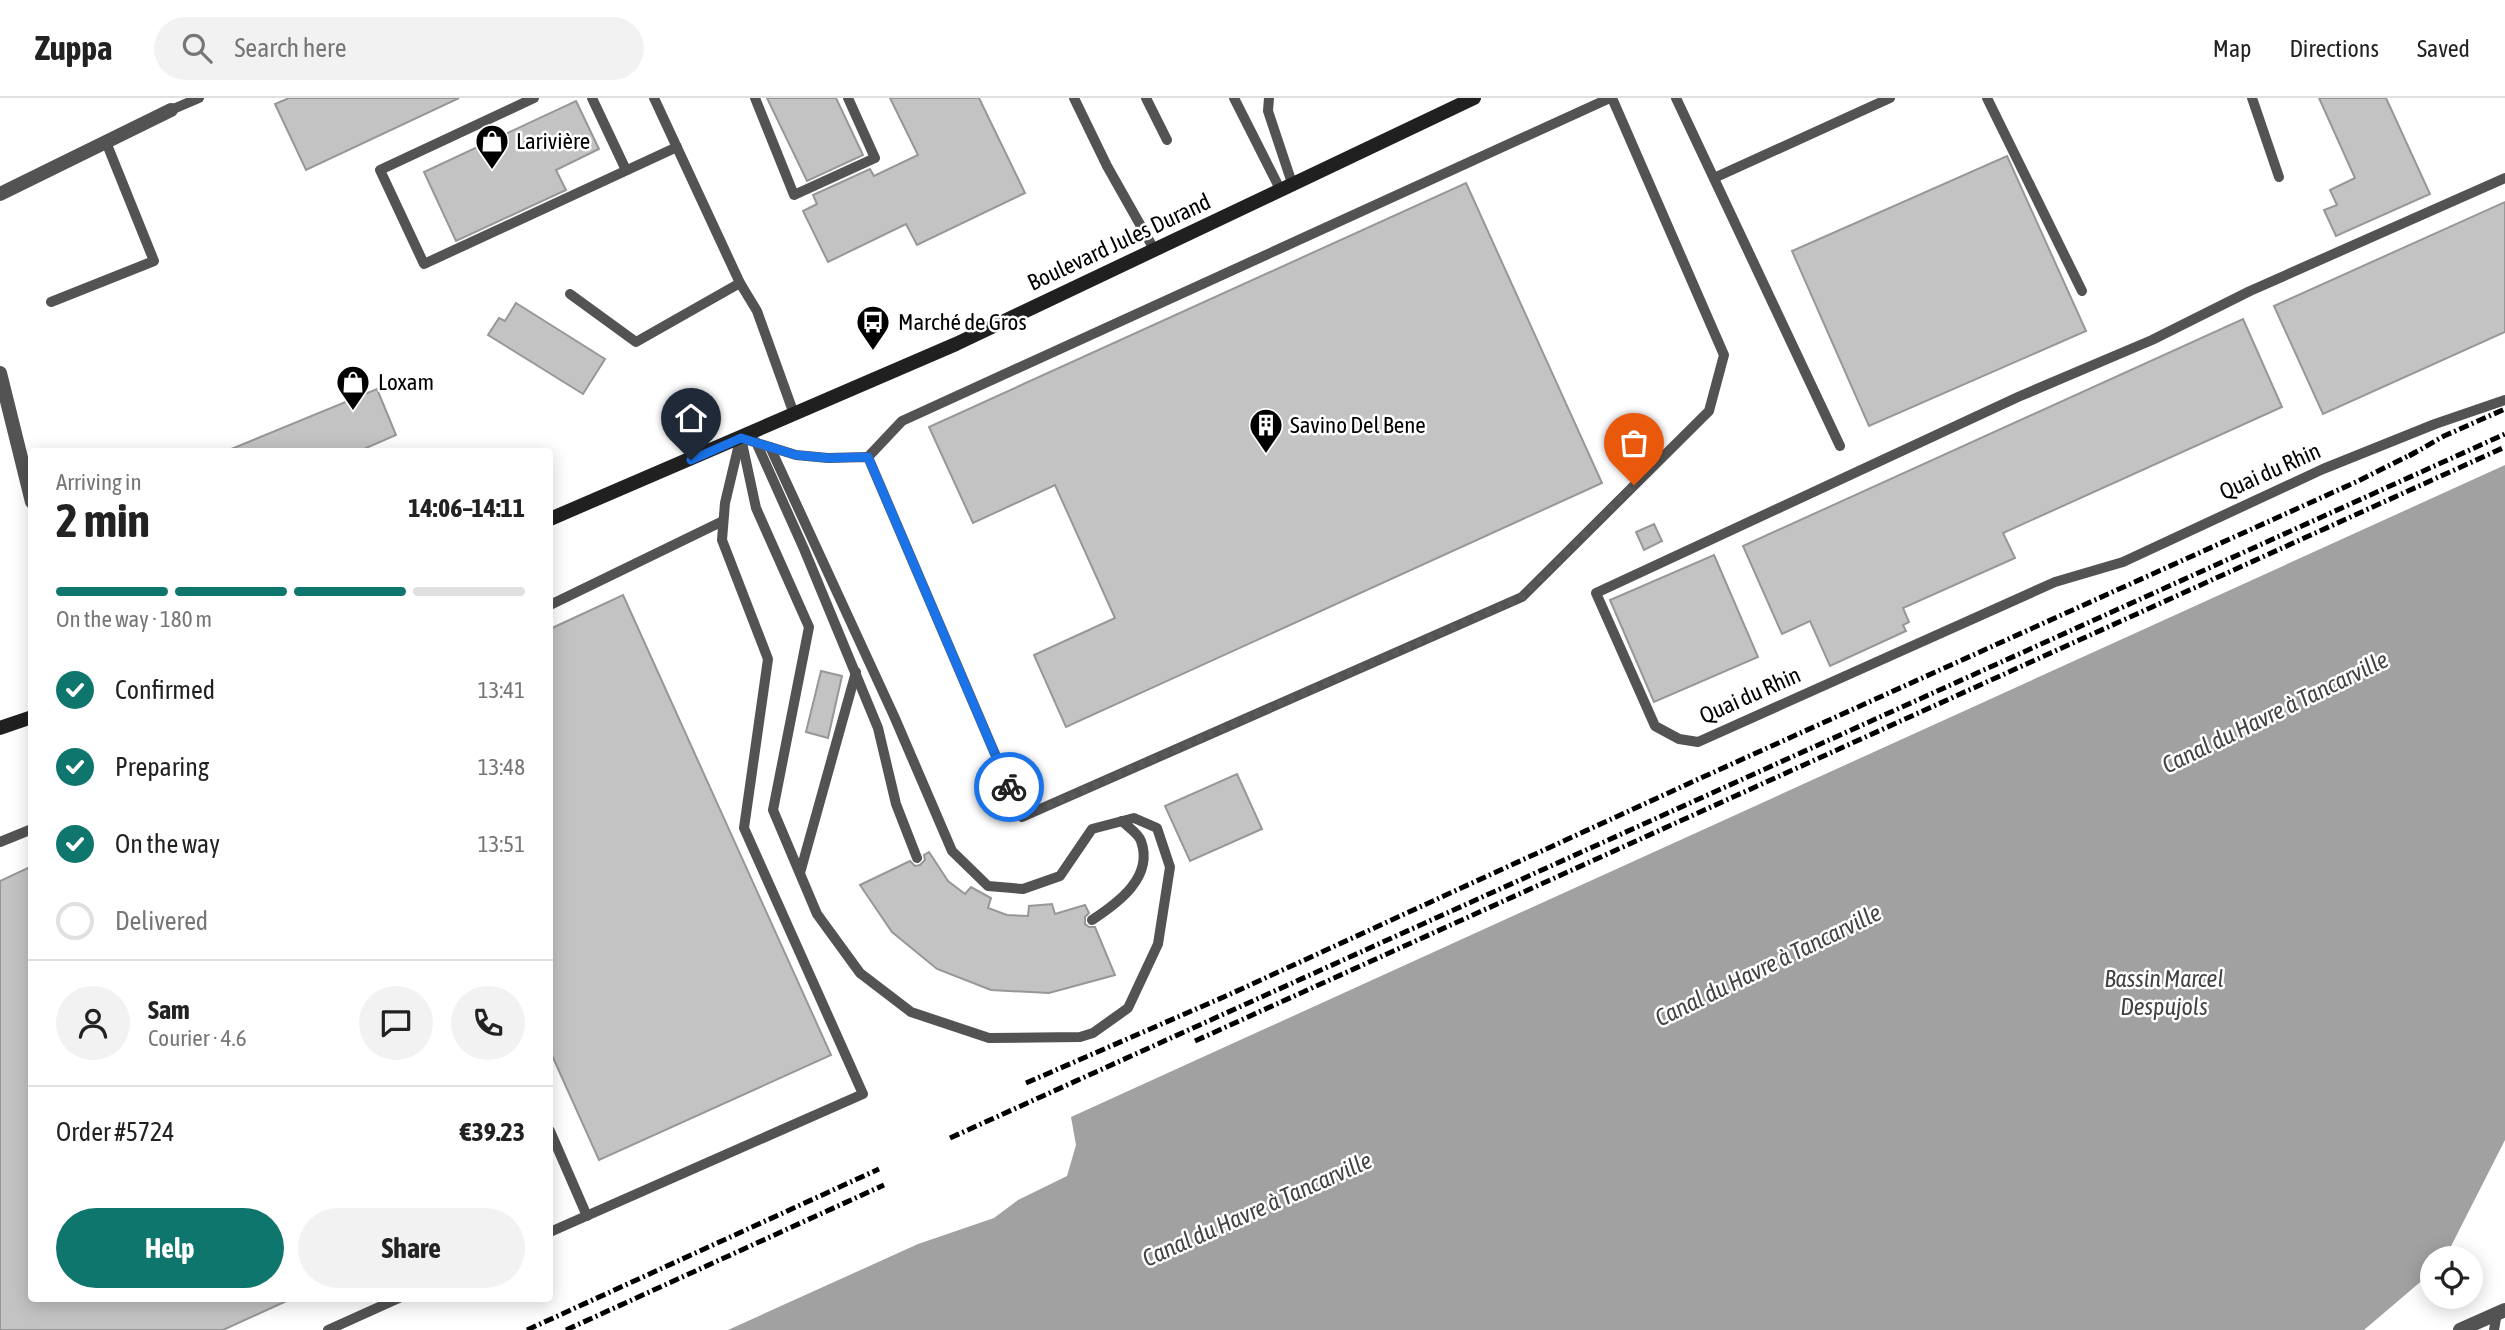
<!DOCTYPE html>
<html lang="en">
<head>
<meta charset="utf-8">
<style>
	body { margin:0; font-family:"Asap Condensed",sans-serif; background:#f2f2f2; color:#222; height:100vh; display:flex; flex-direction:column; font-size:26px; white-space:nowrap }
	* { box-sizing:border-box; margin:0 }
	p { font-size:23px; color:#767676 }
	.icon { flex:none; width:38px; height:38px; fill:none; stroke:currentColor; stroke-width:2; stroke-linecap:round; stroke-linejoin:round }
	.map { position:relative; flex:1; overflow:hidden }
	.details { position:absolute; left:28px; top:350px; width:525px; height:854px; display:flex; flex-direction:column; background:#fff; border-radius:7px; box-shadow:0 4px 18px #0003 }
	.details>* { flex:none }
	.buttons { position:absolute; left:2420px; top:1148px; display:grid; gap:14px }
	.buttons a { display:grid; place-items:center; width:63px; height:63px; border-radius:50%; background:#fff; box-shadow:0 4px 18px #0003; font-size:35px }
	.pin { position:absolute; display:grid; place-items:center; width:60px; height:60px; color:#fff; margin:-72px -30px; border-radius:50% 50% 50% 0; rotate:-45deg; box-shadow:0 0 7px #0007 }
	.pin .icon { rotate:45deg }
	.courier { position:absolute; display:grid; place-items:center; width:70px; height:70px; margin:-35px; border:5px solid #1a73e8; border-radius:50%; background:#fff; color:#222; box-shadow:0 2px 9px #0007 }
	.overview em { font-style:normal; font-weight:700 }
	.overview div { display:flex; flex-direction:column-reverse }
	.overview { display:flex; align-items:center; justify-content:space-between; height:119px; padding:0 28px }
	h1 { font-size:46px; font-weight:700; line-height:52px }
	.bar { display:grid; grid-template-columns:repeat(4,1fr); gap:10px 7px; align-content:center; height:84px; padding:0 28px }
	.bar i { height:9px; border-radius:5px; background:#e0e0e0 }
	.bar .selected { background:#0f766e }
	.bar p { grid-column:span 4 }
	.line { display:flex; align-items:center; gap:18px; padding:0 28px; border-top:2px solid #e0e0e0 }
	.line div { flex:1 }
	.round { display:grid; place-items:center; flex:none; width:74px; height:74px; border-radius:37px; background:#f2f2f2 }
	ol { padding:0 28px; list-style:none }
	li { display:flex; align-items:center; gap:21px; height:77px }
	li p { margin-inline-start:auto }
	li .icon { padding:7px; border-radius:50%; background:#0f766e; color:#fff; stroke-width:4 }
	li:last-child { color:#767676 }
	li i { width:38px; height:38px; border:4px solid #e0e0e0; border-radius:50% }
	.cta { display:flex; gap:14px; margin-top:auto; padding:14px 28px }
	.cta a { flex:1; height:80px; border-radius:42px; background:#0f766e; color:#fff; font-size:28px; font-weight:700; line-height:80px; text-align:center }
	.cta a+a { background:#f2f2f2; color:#222 }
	header { display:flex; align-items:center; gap:42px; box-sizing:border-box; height:98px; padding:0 35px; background:#fff; border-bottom:2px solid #e0e0e0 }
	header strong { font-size:33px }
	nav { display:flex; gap:38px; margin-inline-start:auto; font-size:24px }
	.search { width:490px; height:63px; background:#f2f2f2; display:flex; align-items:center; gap:18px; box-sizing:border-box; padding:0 24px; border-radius:38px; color:#767676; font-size:26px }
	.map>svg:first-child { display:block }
</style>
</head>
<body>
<header>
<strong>Zuppa</strong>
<div class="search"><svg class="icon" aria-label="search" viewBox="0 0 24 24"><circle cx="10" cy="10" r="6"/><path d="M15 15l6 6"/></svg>Search here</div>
<nav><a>Map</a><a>Directions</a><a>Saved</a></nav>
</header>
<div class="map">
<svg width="2505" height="1232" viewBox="0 0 2505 1232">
	<rect width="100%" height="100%" fill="#fff"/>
	<path fill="#a1a1a1" d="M 2505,367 L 2505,1042 L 2445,1160 L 2432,1160 L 2432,1174 L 2364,1232 L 728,1232 L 918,1146 L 994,1120 L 1018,1102 L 1067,1078 L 1076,1047 L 1071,1019 Z"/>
	<g fill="#c3c3c3" stroke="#979797" stroke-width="2">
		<path d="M 289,0 L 459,0 L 306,72 L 275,6 Z"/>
		<path d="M 767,0 L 836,0 L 863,57 L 807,83 Z"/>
		<path d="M 890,0 L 979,0 L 1025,95 L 917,147 L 906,126 L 828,164 L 803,113 L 817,106 L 813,97 L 870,71 L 874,78 L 918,57 Z"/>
		<path d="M 2319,0 L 2386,0 L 2430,96 L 2336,138 L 2324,112 L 2337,107 L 2330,92 L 2355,80 Z"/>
		<path d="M 576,3 L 599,51 L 556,72 L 566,92 L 456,143 L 424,74 Z"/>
		<path d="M 2007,58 L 2086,233 L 1869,328 L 1792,153 Z"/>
		<path d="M 1466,85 L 1602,385 L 1066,629 L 1034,557 L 1115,520 L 1055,387 L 973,425 L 929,329 Z"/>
		<path d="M 2505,104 L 2505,234 L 2323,316 L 2274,208 Z"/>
		<path d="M 516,205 L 605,261 L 583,296 L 488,237 L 499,220 L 505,223 Z"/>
		<path d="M 2243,221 L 2282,309 L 2003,435 L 2015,460 L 1903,510 L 1909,524 L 1903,527 L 1906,533 L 1830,568 L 1810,523 L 1782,536 L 1743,448 Z"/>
		<path d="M 377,291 L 396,337 L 357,354 L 224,354 Z"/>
		<path d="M 1654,426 L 1662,443 L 1644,452 L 1636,434 Z"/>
		<path d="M 1714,457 L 1758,559 L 1654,604 L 1610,502 Z"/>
		<path d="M 623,497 L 831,957 L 599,1062 L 550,953 L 550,531 Z"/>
		<path d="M 821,573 L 842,578 L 828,640 L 806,634 Z"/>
		<path d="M 1237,676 L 1262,731 L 1190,763 L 1165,708 Z"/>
		<path d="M 929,754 L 948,783 L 965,796 L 971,789 L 991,800 L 988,810 L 1007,817 L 1028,818 L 1029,808 L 1052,806 L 1055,816 L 1085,807 L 1089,815 L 1085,819 L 1085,826 L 1089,829 L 1095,829 L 1115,877 L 1049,895 L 991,892 L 937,871 L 892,834 L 860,787 L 910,763 L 915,768 L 920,767 L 925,762 L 924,757 Z"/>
		<path d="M 32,768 L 32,1200 L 293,1200 L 223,1232 L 0,1232 L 0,783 Z"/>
	</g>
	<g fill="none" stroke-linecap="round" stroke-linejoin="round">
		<g stroke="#535353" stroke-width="10">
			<path d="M 534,0 L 380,72 L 424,166 L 677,49"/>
			<path d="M 592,0 L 626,72"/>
			<path d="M 654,0 L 740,185 L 757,213 L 794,316"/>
			<path d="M 755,0 L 794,97 L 875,60 L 848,0"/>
			<path d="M 1074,0 L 1107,68 L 1155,153"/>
			<path d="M 1146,0 L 1167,42"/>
			<path d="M 1234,0 L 1281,93"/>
			<path d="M 1269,0 L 1268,13 L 1293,88"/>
			<path d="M 1676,0 L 1840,348"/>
			<path d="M 1987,0 L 2082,193"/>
			<path d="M 2252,0 L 2279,79"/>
			<path d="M 171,12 L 199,0"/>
			<path d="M 1714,80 L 1890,0"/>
			<path d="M 2505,80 L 2250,193 L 2152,242 L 2018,299 L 1596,495 L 1655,628 L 1679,641 L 1698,644 L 2055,484 L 2123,464 L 2323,371 L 2435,326 L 2505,302"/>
			<path d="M 570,196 L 636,244 L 740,185"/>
			<path d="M 51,204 L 154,163 L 106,44"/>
			<path d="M 741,340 L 756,410 L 809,529 L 773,712 L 817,816 L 860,875 L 911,914 L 989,940 L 1080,939 L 1093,935 L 1128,910 L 1158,846 L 1170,769 L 1157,730 L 1134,720 L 1092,731 L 1060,778 L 1023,791 L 988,788 L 952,753 L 894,618 L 770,349"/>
			<path d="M 741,340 L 796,357 L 828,360 L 868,359 L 1022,719 L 1522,499 L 1709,313 L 1724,257 L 1612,0"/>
			<path d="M 756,344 L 804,451 L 878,630 L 896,706 L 917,760"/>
			<path d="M 868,359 L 902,323 L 1610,0"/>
			<path d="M 550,507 L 723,423"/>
			<path d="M 0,744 L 32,731"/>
			<path d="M 800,775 L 856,574"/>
			<path d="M 1092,822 C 1118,805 1154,779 1141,743 C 1139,736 1128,729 1122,723"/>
			<path d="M 550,1033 L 587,1118"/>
			<path d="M 550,1134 L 863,996 L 744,730 L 768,561 L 722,442 L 725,405 L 740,342"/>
			<path d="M 328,1232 L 399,1200"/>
			<path d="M 2494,1232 L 2497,1215"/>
		</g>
		<g stroke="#535353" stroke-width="14">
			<path d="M 0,96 L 171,12"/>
			<path d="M 0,275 L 32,404"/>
			<path d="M 2460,1232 L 2505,1212"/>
		</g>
		<g stroke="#202020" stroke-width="14">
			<path d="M 550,421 L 956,246 L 1474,0"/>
			<path d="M 0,630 L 32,619"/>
		</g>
		<g stroke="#000" stroke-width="5" stroke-dasharray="10 3.5 2 3.5" stroke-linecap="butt">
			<path d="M 2409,358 L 2444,338 L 2505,311"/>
			<path d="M 1195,943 L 2505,349"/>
			<path d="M 1026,985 L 1226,898 L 1703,679 L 2356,384 L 2416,354"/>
			<path d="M 950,1040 L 2505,336"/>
			<path d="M 527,1232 L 879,1071"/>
			<path d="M 566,1232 L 884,1087"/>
		</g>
	</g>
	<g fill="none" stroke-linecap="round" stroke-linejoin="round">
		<path stroke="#595959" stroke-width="7" stroke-dasharray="0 12.6" d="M 1009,689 L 1022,719 L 1522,499 L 1634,387"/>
		<path stroke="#1a73e8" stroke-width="9" d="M 691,362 L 741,340 L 796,357 L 828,360 L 868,359 L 1009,689"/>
	</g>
	<defs>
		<symbol id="shop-pin" viewBox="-11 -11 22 30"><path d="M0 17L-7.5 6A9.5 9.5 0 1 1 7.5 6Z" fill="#000" stroke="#fff"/><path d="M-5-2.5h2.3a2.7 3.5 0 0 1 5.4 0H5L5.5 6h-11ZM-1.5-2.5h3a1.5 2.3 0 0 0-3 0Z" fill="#fff"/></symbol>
		<symbol id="bus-pin" viewBox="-11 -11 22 30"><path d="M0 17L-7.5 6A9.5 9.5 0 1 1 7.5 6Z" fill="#000" stroke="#fff"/><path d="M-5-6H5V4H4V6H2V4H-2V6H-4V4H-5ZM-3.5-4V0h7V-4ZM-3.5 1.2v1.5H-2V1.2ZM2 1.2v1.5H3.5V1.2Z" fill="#fff"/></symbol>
		<symbol id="building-pin" viewBox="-11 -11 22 30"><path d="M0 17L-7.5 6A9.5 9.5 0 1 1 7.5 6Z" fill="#000" stroke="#fff"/><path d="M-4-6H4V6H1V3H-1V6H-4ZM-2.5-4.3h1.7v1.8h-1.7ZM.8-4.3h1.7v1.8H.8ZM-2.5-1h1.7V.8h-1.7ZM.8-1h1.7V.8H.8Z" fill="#fff"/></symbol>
	</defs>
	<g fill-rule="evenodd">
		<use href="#shop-pin" x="473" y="24" width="38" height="52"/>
		<use href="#bus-pin" x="854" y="205" width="38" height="52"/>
		<use href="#shop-pin" x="334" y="265" width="38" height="52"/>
		<use href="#building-pin" x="1247" y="308" width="38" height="52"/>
	</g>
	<g text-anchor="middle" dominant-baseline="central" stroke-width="5" stroke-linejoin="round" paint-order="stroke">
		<g font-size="23" fill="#000" stroke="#fff" text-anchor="start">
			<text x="516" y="43">Larivière</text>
			<text x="898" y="224">Marché de Gros</text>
			<text x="378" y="284">Loxam</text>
			<text x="1290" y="327">Savino Del Bene</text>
		</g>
		<g font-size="23" fill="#000" stroke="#fff">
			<text transform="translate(1119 144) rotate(-25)">Boulevard Jules Durand</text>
			<text transform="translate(2270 373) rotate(-24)">Quai du Rhin</text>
			<text transform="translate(1750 597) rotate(-24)">Quai du Rhin</text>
		</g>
		<g font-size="24" font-style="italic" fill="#424242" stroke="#fff">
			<text transform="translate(2275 614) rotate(-26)">Canal du Havre à Tancarville</text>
			<text transform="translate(1768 867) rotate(-26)">Canal du Havre à Tancarville</text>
			<text x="2164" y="880">Bassin Marcel<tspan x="2164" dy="28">Despujols</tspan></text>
			<text transform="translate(1257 1111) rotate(-24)">Canal du Havre à Tancarville</text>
		</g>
	</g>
</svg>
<div class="buttons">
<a><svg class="icon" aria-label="locate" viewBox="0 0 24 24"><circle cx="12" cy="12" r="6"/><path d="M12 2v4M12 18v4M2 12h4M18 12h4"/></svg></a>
</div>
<div class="pin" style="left:1634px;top:387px;background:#ea580c"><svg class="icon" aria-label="bag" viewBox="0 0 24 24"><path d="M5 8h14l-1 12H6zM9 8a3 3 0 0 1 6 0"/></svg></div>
<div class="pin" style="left:691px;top:362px;background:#1f2937"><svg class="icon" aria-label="home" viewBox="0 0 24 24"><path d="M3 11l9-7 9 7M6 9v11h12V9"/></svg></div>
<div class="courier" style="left:1009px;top:689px"><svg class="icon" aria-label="bike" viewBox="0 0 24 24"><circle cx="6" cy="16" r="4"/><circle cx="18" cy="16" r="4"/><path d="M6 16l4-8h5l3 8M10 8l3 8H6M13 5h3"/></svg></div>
<section class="details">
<div class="overview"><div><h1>2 min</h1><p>Arriving in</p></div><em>14:06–14:11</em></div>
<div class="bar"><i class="selected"></i><i class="selected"></i><i class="selected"></i><i></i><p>On the way · 180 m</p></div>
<ol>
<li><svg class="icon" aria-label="check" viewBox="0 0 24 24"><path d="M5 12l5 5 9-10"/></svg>Confirmed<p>13:41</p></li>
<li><svg class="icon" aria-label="check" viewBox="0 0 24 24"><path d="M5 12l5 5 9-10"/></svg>Preparing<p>13:48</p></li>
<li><svg class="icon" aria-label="check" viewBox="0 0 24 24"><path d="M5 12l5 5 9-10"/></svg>On the way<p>13:51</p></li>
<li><i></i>Delivered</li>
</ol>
<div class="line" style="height:126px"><a class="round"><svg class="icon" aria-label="person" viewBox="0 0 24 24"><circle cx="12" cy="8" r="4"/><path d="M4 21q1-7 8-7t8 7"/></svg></a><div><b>Sam</b><p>Courier · 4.6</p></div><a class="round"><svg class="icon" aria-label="chat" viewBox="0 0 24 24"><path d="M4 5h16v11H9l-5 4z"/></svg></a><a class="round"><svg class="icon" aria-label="phone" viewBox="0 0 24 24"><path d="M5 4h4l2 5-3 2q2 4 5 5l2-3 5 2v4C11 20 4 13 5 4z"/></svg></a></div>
<div class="line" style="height:91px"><div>Order #5724</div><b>€39.23</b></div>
<div class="cta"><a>Help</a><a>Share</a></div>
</section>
</div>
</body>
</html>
